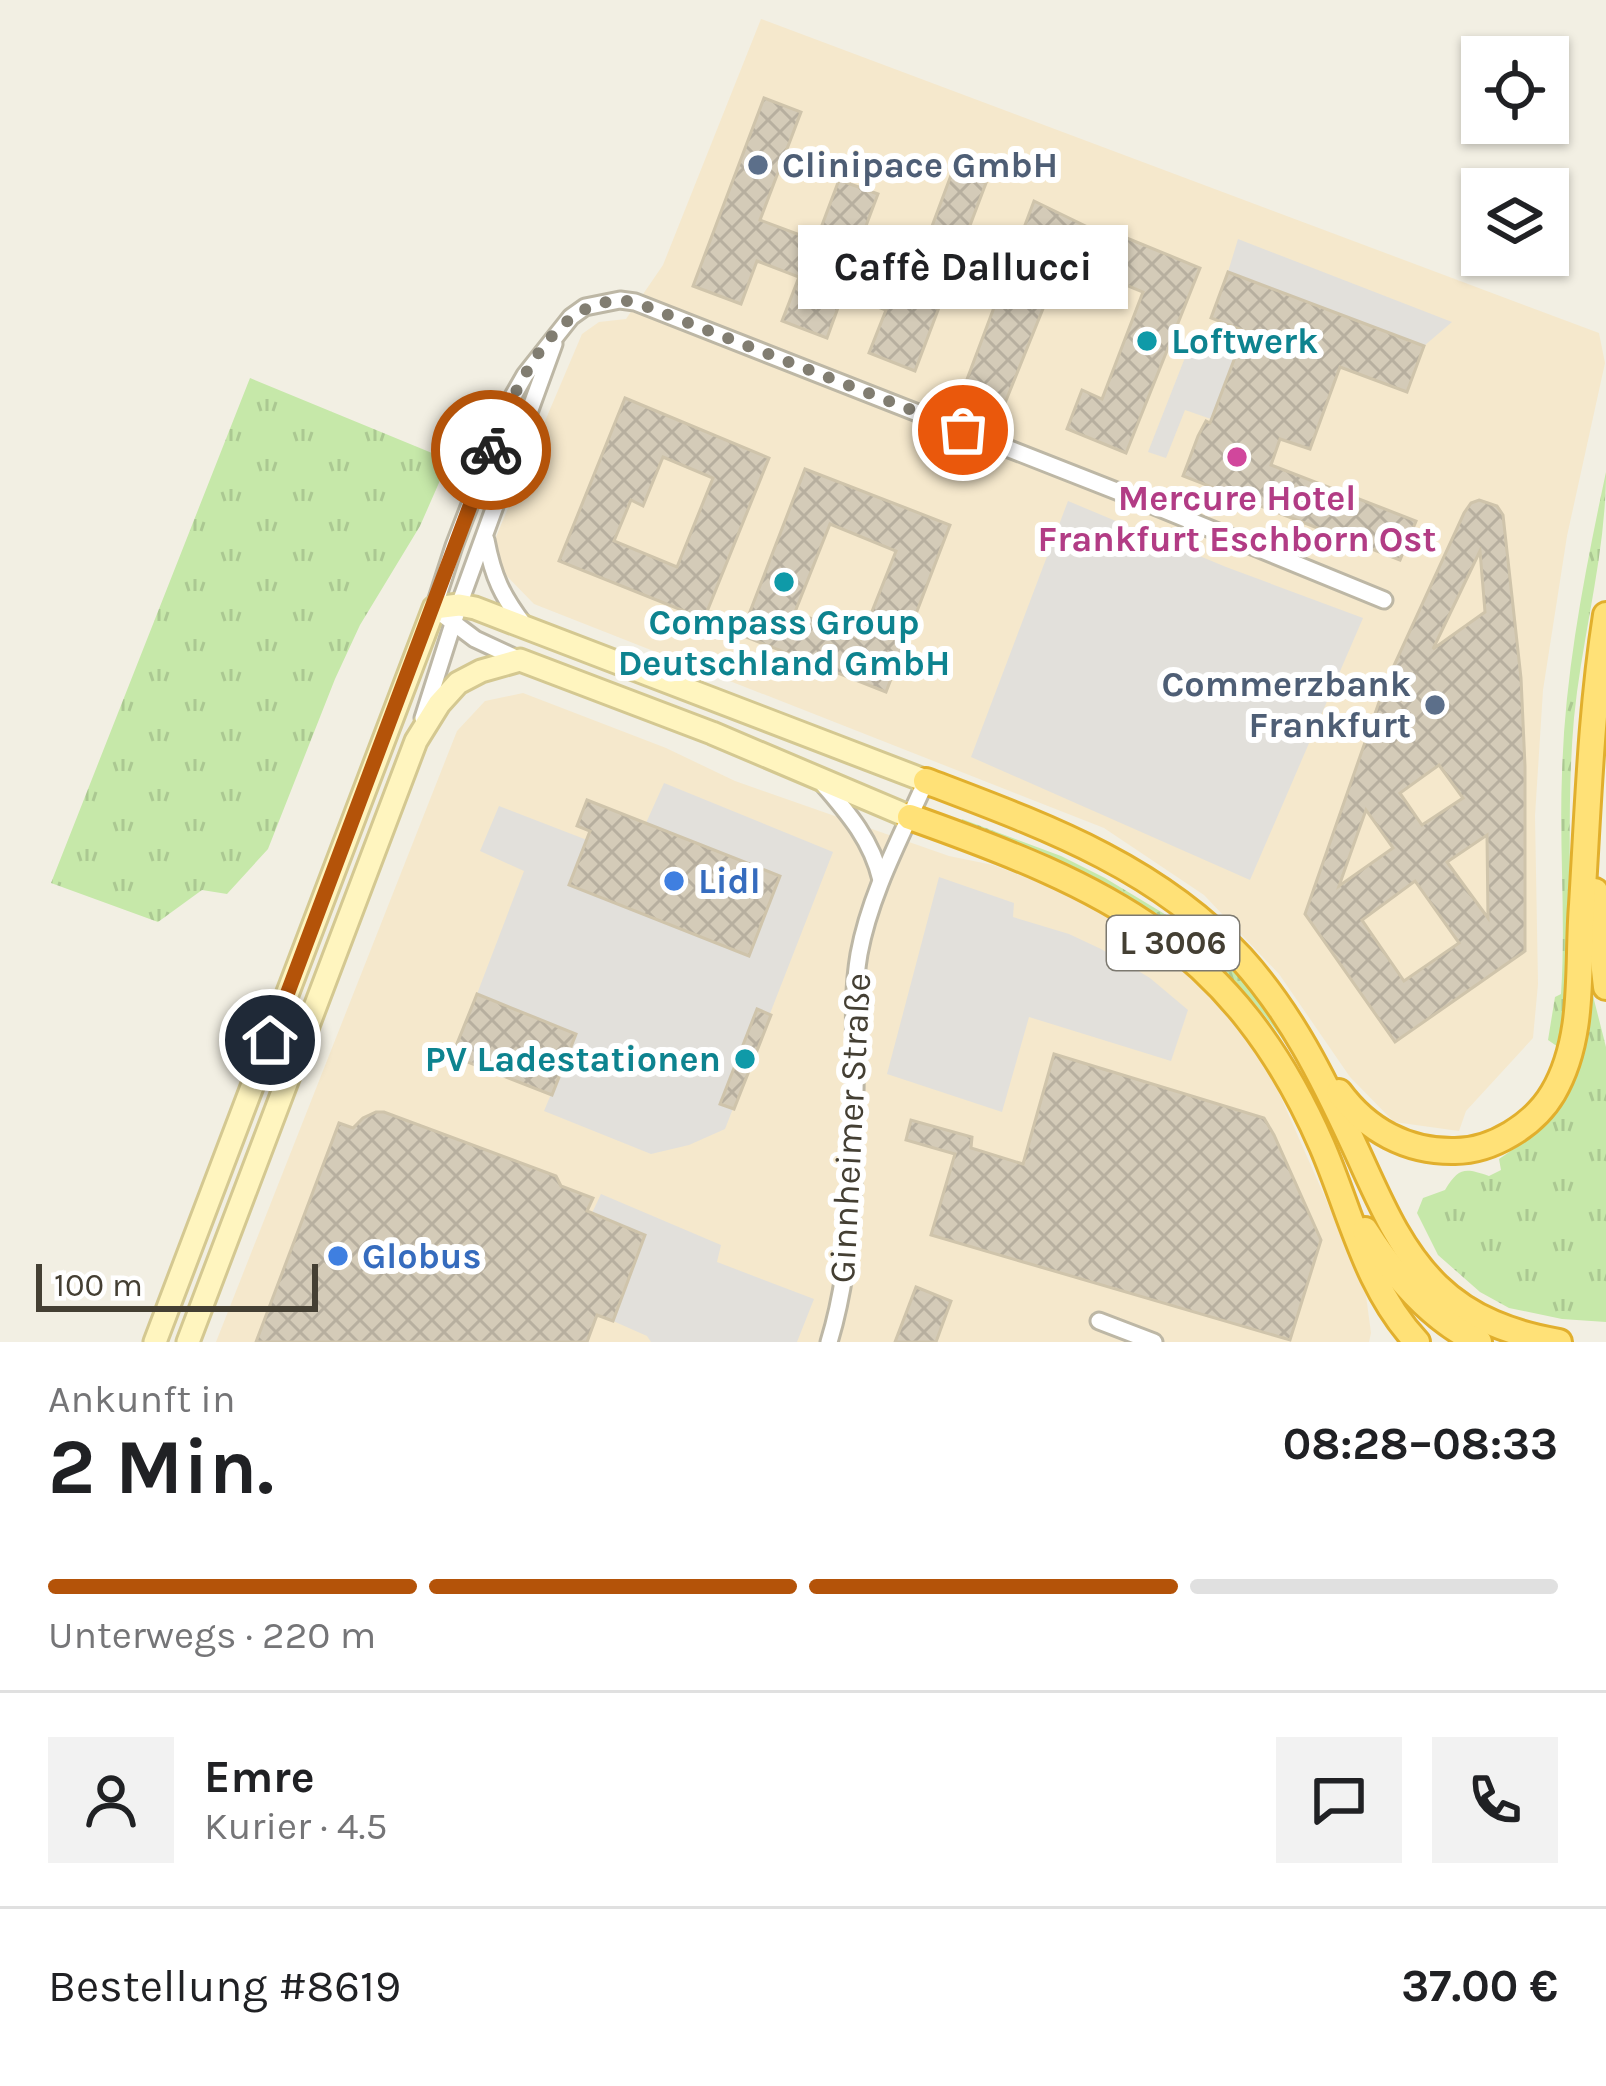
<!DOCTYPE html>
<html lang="de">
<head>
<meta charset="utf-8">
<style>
	body { margin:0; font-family:Karla,sans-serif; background:#f2f2f2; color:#202124; height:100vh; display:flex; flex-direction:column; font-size:45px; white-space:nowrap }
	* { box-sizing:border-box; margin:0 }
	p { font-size:39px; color:#757577 }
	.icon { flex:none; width:66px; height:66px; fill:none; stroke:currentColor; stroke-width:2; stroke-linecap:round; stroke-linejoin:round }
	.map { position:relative; height:1342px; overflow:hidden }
	.side { display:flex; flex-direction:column; background:#fff; flex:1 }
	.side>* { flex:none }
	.buttons { position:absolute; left:1461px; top:36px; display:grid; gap:24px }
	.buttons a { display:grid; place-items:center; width:108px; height:108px; border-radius:0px; background:#fff; box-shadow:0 3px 9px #0004; font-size:60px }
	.scale { position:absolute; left:36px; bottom:30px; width:282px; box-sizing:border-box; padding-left:12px; border:6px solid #443f33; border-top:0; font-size:33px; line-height:42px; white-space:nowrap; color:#443f33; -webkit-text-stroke:9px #fff; paint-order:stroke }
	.pin { position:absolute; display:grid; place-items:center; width:102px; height:102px; color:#fff; margin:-51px; border:6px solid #fff; border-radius:50%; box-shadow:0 3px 12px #0007 }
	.courier { position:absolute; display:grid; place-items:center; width:120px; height:120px; margin:-60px; border:9px solid #b45309; border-radius:50%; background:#fff; color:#222; box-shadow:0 3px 15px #0007 }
	.bubble { position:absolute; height:84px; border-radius:0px; background:#fff; box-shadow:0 3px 9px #0004; font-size:39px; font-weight:700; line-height:84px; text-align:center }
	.overview em { font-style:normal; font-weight:700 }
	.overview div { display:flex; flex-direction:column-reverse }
	.overview { display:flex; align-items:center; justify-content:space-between; height:204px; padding:0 48px }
	h1 { font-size:78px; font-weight:700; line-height:90px }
	.bar { display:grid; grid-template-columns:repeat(4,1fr); gap:18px 12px; align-content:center; height:144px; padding:0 48px }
	.bar i { height:15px; border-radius:9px; background:#e0e0e0 }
	.bar .current { background:#b45309 }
	.bar p { grid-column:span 4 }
	.line { display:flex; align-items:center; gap:30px; padding:0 48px; border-top:3px solid #e0e0e0 }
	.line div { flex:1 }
	.round { display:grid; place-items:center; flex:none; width:126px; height:126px; border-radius:0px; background:#f2f2f2 }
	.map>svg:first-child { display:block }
</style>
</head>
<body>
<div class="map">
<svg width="1606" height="1342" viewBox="0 0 1606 1342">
	<defs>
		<pattern id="grass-tufts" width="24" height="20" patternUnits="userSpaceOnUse" patternTransform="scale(3)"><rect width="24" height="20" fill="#c6e8a9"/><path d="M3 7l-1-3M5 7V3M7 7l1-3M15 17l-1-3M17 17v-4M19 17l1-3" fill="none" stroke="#abc892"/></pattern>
		<pattern id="building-cross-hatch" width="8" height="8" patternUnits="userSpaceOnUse" patternTransform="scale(3)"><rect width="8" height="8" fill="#d4cbb8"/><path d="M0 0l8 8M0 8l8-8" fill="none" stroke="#b7af9f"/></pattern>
	</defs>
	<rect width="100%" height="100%" fill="#f2efe3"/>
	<g fill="#f5e8cc">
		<path d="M 761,19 L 1599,333 L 1605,363 L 1567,536 L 1543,690 L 1535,816 L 1538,984 L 1533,1038 L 1466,1111 L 1459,1131 L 1394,1122 L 1350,1077 L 1279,974 L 1204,895 L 1104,828 L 534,604 L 504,573 L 495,539 L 582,334 L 599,322 L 626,319 L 663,265 Z"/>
		<path d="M 523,693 L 666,748 L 735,781 L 949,856 L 993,865 L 1045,885 L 1092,905 L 1162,951 L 1230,1013 L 1275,1084 L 1365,1288 L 1371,1333 L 1369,1342 L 216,1342 L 457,731 L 485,701 Z"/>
	</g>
	<g fill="url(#grass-tufts)">
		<path d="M 250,378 L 449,460 L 420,526 L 360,625 L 335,679 L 268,849 L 227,894 L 202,890 L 158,922 L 51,883 Z"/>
		<path d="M 1606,472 C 1606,554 1582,636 1574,718 C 1564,829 1577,939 1561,1049 L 1548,1040 L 1555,997 L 1561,994 C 1566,921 1559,847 1562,773 C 1565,671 1585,571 1606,472 Z"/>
		<path d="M 962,819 L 1061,856 L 1105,878 L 1206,939 L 1258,993 L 1299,1052 L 1362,1188 C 1344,1153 1329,1115 1309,1081 C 1254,984 1166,907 1065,863 C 1031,848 996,836 961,823 Z"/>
		<path d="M 1591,988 L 1606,1047 L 1606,1322 L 1562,1319 L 1509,1308 L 1480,1292 L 1438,1255 L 1417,1213 L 1423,1198 L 1445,1190 C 1459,1167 1465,1168 1489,1176 L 1501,1170 L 1499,1159 L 1515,1148 L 1513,1143 L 1582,1053 Z"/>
	</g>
	<g fill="#e2e0db">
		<path d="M 1238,239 L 1452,322 L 1424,346 L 1228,272 Z"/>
		<path d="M 1195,332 L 1239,347 L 1211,419 L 1185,410 L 1166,458 L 1148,452 Z"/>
		<path d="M 1068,501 L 1226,567 L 1363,618 L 1250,880 L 971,757 Z"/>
		<path d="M 664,783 L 833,852 L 725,1129 L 689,1145 L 651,1154 L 544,1111 L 576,1034 L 477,994 L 524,871 L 480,851 L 499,806 L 587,840 L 570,886 L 748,955 L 646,823 Z"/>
		<path d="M 939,877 L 1014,903 L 1013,917 L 1069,934 L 1101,949 L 1150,978 L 1188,1010 L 1171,1061 L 1029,1017 L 1002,1112 L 887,1074 Z"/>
		<path d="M 601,1194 L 721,1245 L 717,1262 L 814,1299 L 797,1342 L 651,1342 L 647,1336 L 613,1321 L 645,1235 L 592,1213 Z"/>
	</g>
	<g fill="url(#building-cross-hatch)" stroke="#cfc4ab" stroke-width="3" fill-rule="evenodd">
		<path d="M 764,98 L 801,112 L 760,220 L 816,241 L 839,180 L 878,194 L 855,255 L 913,277 L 953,170 L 986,183 L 915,371 L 869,353 L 886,310 L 843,294 L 827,338 L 782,321 L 799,277 L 757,261 L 741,304 L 693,286 Z"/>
		<path d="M 1034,201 L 1098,232 L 1100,227 L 1200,268 L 1126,453 L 1067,429 L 1082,390 L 1102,399 L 1143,292 L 1063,259 L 1003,408 L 963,390 Z"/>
		<path d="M 1228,272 L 1424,346 L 1407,392 L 1340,367 L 1310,449 L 1280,439 L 1271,465 L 1416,521 L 1400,560 L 1183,476 L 1198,436 L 1206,421 L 1210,423 L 1245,331 L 1211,318 Z"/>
		<path d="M 625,398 L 769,458 L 704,619 L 559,561 ZM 663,457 L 713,478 L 677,567 L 614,541 L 631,500 L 643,506 Z"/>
		<path d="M 805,469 L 950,525 L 886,692 L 741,635 ZM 830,524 L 896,551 L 861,639 L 795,612 Z"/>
		<path d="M 1479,500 L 1497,506 L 1503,515 L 1521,678 L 1525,766 L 1525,951 L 1395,1042 L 1305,914 L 1385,685 L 1464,513 L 1471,503 ZM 1480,551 L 1485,612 L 1433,649 ZM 1439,765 L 1463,798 L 1422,825 L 1400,793 ZM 1366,810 L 1393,848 L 1339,886 ZM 1487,835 L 1488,918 L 1447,862 ZM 1415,881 L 1459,943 L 1404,981 L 1362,920 Z"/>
		<path d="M 587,800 L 780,876 L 749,956 L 569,885 L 590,831 L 577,826 Z"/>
		<path d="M 477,994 L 576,1034 L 552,1095 L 452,1056 Z"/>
		<path d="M 757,1009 L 771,1015 L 734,1109 L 720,1104 Z"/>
		<path d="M 1054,1054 L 1264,1118 L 1274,1135 L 1321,1240 L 1290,1340 L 931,1235 L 955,1154 L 906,1140 L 911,1120 L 972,1137 L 971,1148 L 1023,1164 Z"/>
		<path d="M 376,1112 L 384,1112 L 556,1176 L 561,1186 L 593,1198 L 587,1211 L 645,1235 L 613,1321 L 597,1315 L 587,1342 L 256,1342 L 339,1123 L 353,1128 L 363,1118 Z"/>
		<path d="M 916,1287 L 951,1301 L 936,1342 L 895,1342 Z"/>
	</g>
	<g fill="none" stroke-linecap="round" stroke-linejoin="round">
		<defs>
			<g id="minor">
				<path d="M 486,540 C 493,577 502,596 525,626"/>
				<path d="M 520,660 L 475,639 L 434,608 L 454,546 L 509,403 L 525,375 L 571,317 L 585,307 L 620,300 L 635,302 L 1147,503 L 1384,600"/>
				<path d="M 423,718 L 459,605 L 554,344"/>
				<path d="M 823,784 C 849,814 872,841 881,880"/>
				<path d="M 1099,1321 L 1154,1342"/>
				<path d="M 829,1342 C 852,1268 855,1171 855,1093 C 856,1047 851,1001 859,954 C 870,894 901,837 926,781"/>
			</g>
			<g id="secondary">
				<path d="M 155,1342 L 434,608 L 459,605 L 475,608 L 926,781"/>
				<path d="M 188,1342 L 416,741 L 439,704 L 458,683 L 481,671 L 520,660 L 712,733 L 910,817"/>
			</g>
			<g id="trunk">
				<path d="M 926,781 C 1041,825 1155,865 1241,958 C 1291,1013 1323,1078 1354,1145 C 1377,1194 1397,1247 1437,1286 C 1471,1319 1513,1334 1559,1342"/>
				<path d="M 910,817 C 1107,887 1234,944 1322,1146 C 1351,1213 1366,1288 1417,1342"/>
				<path d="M 1595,891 L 1606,987"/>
				<path d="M 1339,1092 C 1367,1130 1407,1152 1455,1151 C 1492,1151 1534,1125 1553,1093 C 1586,1037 1577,967 1582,905 C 1588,808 1591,711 1606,615"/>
				<path d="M 1365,1230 C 1393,1274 1431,1320 1479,1342"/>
			</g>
		</defs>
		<use href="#minor" stroke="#bdb7a5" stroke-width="21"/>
		<use href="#secondary" stroke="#d4c891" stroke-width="27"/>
		<use href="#trunk" stroke="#e1af2d" stroke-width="30"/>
		<use href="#minor" stroke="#fff" stroke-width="15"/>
		<use href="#secondary" stroke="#fff5bf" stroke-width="21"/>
		<use href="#trunk" stroke="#ffe177" stroke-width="24"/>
	</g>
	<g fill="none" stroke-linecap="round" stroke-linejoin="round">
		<path stroke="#817d71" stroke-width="12" stroke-dasharray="0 21.6" d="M 491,450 C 514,390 556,288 635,302 L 963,430"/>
		<path stroke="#b45309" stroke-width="15" d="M 270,1040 L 491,450"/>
	</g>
	<g fill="#5c6f8a" stroke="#fff" stroke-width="4.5">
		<circle cx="758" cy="165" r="12"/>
		<circle cx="1435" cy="705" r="12"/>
	</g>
	<g fill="#0f9aa8" stroke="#fff" stroke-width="4.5">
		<circle cx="1147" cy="341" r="12"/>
		<circle cx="784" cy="582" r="12"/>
		<circle cx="745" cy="1059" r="12"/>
	</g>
	<circle fill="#d1479c" stroke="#fff" stroke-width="4.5" cx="1237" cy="457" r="12"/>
	<g fill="#3f7fe0" stroke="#fff" stroke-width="4.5">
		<circle cx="674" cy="881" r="12"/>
		<circle cx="338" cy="1256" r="12"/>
	</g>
	<g text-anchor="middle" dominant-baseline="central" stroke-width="12" stroke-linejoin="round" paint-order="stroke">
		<rect fill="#fff" stroke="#7c7970" stroke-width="3" x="1107" y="916" width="132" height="54" rx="9"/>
		<g font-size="33" font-weight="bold" fill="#443f33">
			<text x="1173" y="943">L 3006</text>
		</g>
		<g font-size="36" font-weight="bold" fill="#4e5e75" stroke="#fff" text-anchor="start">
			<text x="782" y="165">Clinipace GmbH</text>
			<text x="1411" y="684" text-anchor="end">Commerzbank<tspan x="1411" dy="41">Frankfurt</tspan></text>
		</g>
		<g font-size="36" font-weight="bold" fill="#0d838f" stroke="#fff" text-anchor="start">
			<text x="1171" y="341">Loftwerk</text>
			<text x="784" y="622" text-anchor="middle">Compass Group<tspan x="784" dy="41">Deutschland GmbH</tspan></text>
			<text x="721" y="1059" text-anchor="end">PV Ladestationen</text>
		</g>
		<g font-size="36" font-weight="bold" fill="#b23c85" stroke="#fff">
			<text x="1237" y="498">Mercure Hotel<tspan x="1237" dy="41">Frankfurt Eschborn Ost</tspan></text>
		</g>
		<g font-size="36" font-weight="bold" fill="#366cbe" stroke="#fff" text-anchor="start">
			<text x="698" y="881">Lidl</text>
			<text x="362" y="1256">Globus</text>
		</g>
		<g font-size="36" fill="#443f33" stroke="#fff">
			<text transform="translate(850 1128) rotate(-87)">Ginnheimer Straße</text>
		</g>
	</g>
</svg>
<div class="buttons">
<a><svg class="icon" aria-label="locate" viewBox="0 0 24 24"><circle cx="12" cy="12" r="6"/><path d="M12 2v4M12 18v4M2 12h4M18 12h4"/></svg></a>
<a><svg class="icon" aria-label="layers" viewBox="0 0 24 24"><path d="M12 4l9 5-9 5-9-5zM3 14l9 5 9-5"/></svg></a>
</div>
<div class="scale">100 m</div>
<div class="pin" style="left:963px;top:430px;background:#ea580c"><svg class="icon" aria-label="bag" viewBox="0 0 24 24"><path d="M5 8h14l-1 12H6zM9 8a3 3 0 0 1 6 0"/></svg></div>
<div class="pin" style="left:270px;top:1040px;background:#1f2937"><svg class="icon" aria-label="home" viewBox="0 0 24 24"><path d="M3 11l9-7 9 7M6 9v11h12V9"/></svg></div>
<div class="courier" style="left:491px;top:450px"><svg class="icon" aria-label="bike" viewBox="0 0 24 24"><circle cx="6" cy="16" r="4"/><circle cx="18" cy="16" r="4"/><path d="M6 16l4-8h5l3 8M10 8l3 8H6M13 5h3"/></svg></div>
<div class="bubble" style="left:798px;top:225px;width:330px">Caffè Dallucci</div>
</div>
<section class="side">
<div class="overview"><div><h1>2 Min.</h1><p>Ankunft in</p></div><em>08:28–08:33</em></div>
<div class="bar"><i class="current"></i><i class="current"></i><i class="current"></i><i></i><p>Unterwegs · 220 m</p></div>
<div class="line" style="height:216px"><a class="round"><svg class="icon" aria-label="person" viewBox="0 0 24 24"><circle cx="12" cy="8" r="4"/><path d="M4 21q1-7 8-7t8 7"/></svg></a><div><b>Emre</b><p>Kurier · 4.5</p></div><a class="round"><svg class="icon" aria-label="chat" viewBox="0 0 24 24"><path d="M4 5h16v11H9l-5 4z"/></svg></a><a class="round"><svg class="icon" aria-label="phone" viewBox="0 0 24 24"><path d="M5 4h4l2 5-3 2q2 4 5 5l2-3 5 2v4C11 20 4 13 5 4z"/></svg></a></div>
<div class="line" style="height:156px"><div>Bestellung #8619</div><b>37.00 €</b></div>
</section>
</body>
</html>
